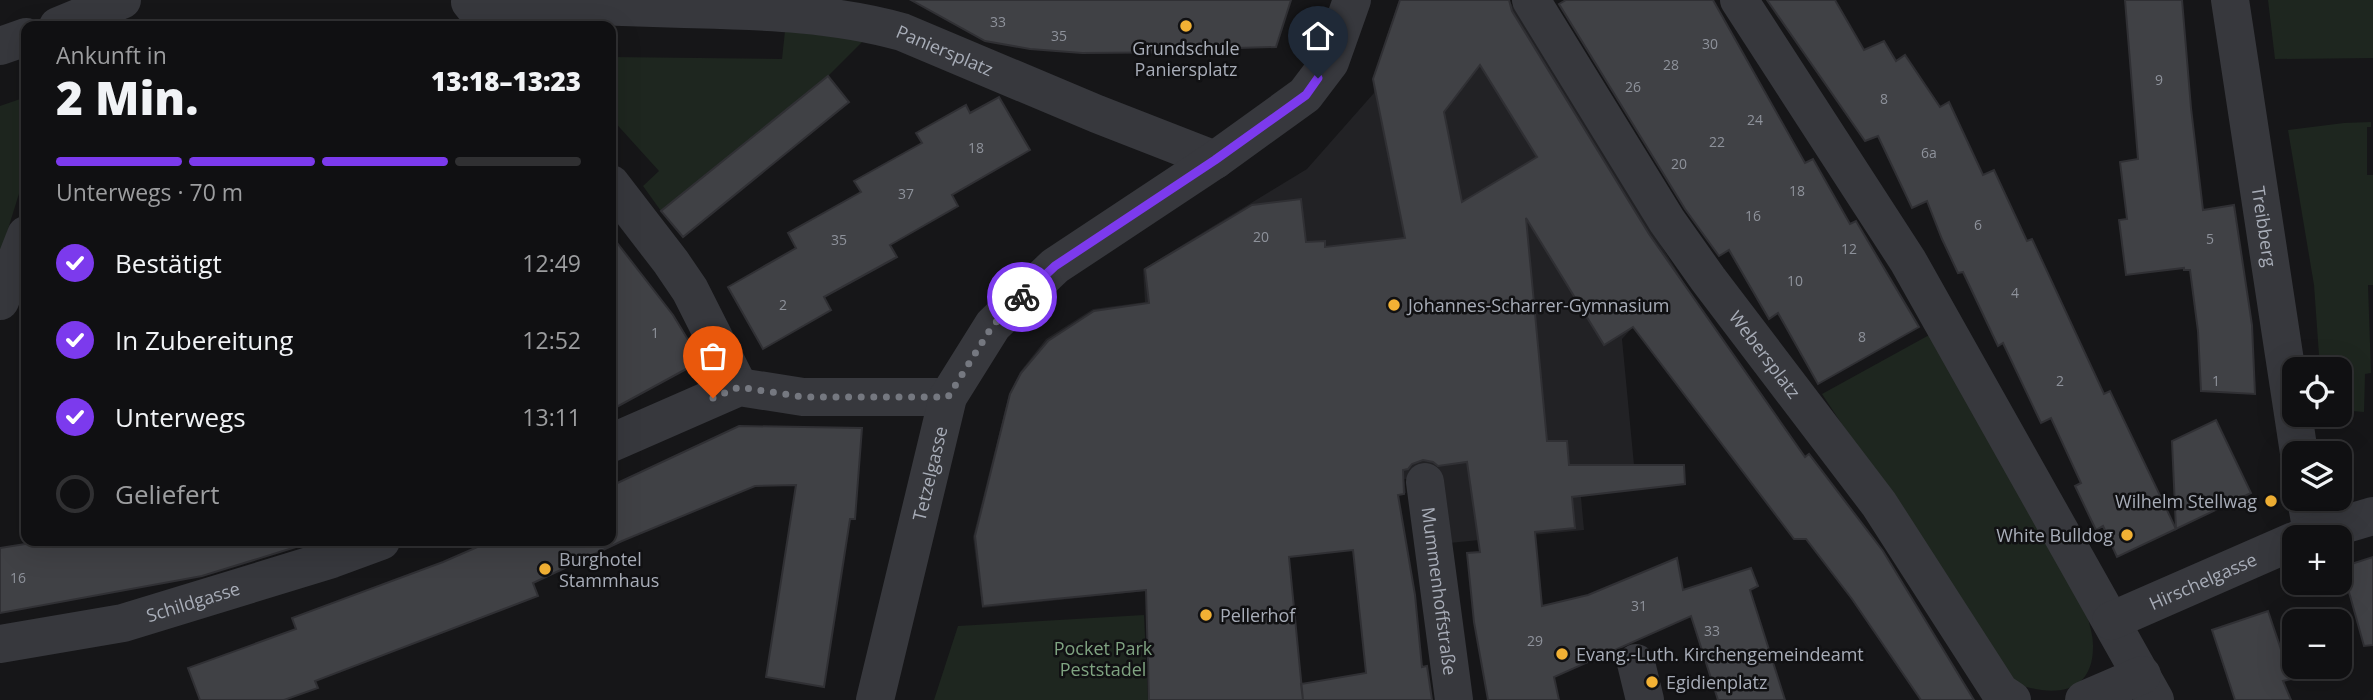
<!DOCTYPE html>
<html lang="de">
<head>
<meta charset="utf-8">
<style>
	body { margin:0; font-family:"Open Sans",sans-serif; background:#1e1e20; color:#f1f3f6; height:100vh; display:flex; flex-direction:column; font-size:26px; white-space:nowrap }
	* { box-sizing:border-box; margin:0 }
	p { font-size:23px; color:#9c9d9f }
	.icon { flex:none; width:38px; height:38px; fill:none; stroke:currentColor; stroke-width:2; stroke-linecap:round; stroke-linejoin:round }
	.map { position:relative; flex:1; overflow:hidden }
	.panel { position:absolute; left:21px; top:21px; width:595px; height:525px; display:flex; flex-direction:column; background:#101012; border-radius:14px; box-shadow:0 7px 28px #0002,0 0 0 2px #303032 }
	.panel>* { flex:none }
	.tools { position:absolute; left:2282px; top:357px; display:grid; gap:14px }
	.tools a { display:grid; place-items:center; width:70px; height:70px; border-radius:14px; background:#101012; box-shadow:0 7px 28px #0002,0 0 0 2px #303032; font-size:35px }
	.pin { position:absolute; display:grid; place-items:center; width:60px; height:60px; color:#fff; margin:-72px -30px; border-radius:50% 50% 50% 0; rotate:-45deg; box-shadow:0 0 7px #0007 }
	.pin .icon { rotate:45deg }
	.courier { position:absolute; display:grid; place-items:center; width:70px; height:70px; margin:-35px; border:5px solid #7c3aed; border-radius:50%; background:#fff; color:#222; box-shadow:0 2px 9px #0007 }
	.overview em { font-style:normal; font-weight:800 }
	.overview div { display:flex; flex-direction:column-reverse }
	.overview { display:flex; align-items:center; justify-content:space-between; height:119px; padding:0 35px }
	h1 { font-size:46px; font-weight:800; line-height:52px }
	.bar { display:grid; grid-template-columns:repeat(4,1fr); gap:10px 7px; align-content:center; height:84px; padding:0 35px }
	.bar i { height:9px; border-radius:5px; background:#303032 }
	.bar .active { background:#7c3aed }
	.bar p { grid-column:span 4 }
	ol { padding:0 35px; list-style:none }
	li { display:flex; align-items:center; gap:21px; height:77px }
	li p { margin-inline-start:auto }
	li .icon { padding:7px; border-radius:50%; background:#7c3aed; color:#fff; stroke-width:4 }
	li:last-child { color:#9c9d9f }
	li i { width:38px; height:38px; border:4px solid #303032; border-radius:50% }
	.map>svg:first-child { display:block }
</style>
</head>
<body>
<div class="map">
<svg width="2373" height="700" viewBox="0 0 2373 700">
	<rect width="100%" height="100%" fill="#161618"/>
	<path fill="#222225" d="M 1399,0 L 1509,0 L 1690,292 L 1633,327 L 1622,339 L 1634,465 L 1578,465 L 1584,530 L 1449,543 L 1441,477 L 1404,479 L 1406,493 L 1230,516 L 1143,532 L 1146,591 L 982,608 L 973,537 L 1009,394 L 1020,372 L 1046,339 L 1093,309 L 1145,302 L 1143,269 L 1307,169 L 1374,93 L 1373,78 Z"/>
	<g fill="#1e261f">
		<path d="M 2268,0 L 2373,0 L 2373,58 L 2275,59 Z"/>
		<path d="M 785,31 L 864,40 L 828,76 L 661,211 L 643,186 L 659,171 L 611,118 L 611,57 L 782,59 Z"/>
		<path d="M 26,97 L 26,171 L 0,255 L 0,106 Z"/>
		<path d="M 2371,122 L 2371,127 L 2367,127 L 2367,175 L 2373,175 L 2373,285 L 2368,285 L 2371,373 L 2365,374 L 2364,412 L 2340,410 L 2340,369 L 2320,369 L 2314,285 L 2288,130 L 2344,123 Z"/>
		<path d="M 1931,334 L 2088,618 C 2090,627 2093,636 2093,645 C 2094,697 2049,697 2012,682 L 1822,394 Z"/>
		<path d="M 1144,615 L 1148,700 L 934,700 L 958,626 Z"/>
	</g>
	<g fill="#404145" stroke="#303034" stroke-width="2" fill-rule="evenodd">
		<path d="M 911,0 L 1291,0 L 1276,47 L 1201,49 L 1201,52 L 1082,53 L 1030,49 L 985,41 Z"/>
		<path d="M 1400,0 L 1509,0 L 1512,11 L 1649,234 L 1805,457 L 1809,454 L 1883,551 L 1974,700 L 1921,700 L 1852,599 L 1806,539 L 1794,539 L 1633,327 L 1604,345 L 1526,218 L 1547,441 L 1567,441 L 1569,465 L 1684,465 L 1685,484 L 1572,497 L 1575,528 L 1535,532 L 1542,606 L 1588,595 L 1677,558 L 1683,590 L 1751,568 L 1758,586 L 1750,590 L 1785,700 L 1718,700 L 1691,616 L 1554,677 L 1559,700 L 1488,700 L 1474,622 L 1467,553 L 1480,552 L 1467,462 L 1438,466 L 1433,462 L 1423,460 L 1412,464 L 1408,469 L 1403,470 L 1404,494 L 1398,495 L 1415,595 L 1422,667 L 1427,666 L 1432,700 L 1303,700 L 1301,684 L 1366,673 L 1353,550 L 1289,557 L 1303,700 L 1149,700 L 1146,590 L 983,606 L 975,536 L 1010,394 L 1021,373 L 1048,341 L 1094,311 L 1149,303 L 1145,269 L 1252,205 L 1301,199 L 1306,242 L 1325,241 L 1325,247 L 1405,238 L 1373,79 ZM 1480,65 L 1537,157 L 1462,202 L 1444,112 Z"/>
		<path d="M 1566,0 L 1713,0 L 1805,163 L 1813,159 L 1850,224 L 1856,221 L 1919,327 L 1818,384 L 1778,313 L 1769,319 L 1729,250 L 1719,256 L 1685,209 L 1559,4 Z"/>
		<path d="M 1767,0 L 1835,0 L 1864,50 L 1884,41 L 1896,61 L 1905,55 L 1940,107 L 1949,102 L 1983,175 L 1994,170 L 2027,241 L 2032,239 L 2104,394 L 2110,391 L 2176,529 L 2117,557 L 2103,526 L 2096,530 L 2075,486 L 2081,483 L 2051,418 L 2041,423 L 2003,343 L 1998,346 L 1963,272 L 1958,273 L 1942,239 L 1927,201 L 1912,208 L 1878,136 L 1865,141 Z"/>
		<path d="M 2125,0 L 2182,0 L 2191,108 L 2203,210 L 2234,205 L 2252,325 L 2255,394 L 2201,391 L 2198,331 L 2190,270 L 2184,270 L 2184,268 L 2126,275 L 2119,220 L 2127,219 L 2120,162 L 2138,159 Z"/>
		<path d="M 828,76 L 849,102 L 683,237 L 661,211 Z"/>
		<path d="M 999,97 L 1030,150 L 952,195 L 958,206 L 890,245 L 897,257 L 824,297 L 831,310 L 763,349 L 728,287 L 796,248 L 788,233 L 861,192 L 854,181 L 922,143 L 916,133 L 966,105 L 970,113 Z"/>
		<path d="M 611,235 L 673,315 L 701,361 L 611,410 Z"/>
		<path d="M 2216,420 L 2251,493 L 2176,529 L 2172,441 Z"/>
		<path d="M 739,426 L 862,428 L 855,519 L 850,519 L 824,687 L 766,677 L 796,485 L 755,486 L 622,541 L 533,583 L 538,596 L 315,681 L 318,688 L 284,700 L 200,700 L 188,668 L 296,629 L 292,618 L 443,562 L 491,541 L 611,541 L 611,486 Z"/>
		<path d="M 44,541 L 296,541 L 296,547 L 202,576 L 0,613 L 0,548 Z"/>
		<path d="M 2373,557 L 2373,645 L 2364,646 L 2342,567 Z"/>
		<path d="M 2268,611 L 2291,679 L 2283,681 L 2291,700 L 2235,700 L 2212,630 Z"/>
	</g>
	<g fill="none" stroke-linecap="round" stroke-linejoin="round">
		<g stroke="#37383d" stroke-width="38">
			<path id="s1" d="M 1531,0 L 1667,221 L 1708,279 L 1879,504 L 2000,692 L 2012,700"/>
			<path d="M 1739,0 L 1908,261 L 2155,700"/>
			<path id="s2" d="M 2230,0 L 2299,453"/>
			<path d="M 58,26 L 122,0"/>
			<path id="s3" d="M 489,26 L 470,2 C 541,4 613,7 684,9 C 758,11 831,12 902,32 L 1097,114 L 1215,160"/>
			<path d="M 0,46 L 26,37"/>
			<path d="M 611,184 L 671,262 L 690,290 L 739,387"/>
			<path d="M 0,301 L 26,235"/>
			<path d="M 611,443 L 739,387 L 803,397 L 948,397"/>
			<path id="s4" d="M 1425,482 L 1454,700"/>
			<path d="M 2306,499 L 2312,533"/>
			<path d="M 2302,537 L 2373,516"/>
			<path id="s5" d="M 2111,621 L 2294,541"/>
			<path id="s6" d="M 0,644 L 123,623 L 332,559 L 381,541"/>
			<path d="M 1636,663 L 1645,700"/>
			<path id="s7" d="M 875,700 L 948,397 L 993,325 L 1055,266 L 1215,160 L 1305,95 L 1330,62 L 1352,0"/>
			<path d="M 2084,700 L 2142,675"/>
		</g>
	</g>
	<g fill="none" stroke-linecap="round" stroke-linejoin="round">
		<path stroke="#757880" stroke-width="7" stroke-dasharray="0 12.6" d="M 713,398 L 739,387 L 803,397 L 948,397 L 993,325 L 1022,297"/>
		<path stroke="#7c3aed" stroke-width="9" d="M 1022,297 L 1055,266 L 1215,160 L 1306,95 L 1318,78"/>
	</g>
	<g fill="#f2b134" stroke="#111113" stroke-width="2.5">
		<circle cx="1186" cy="26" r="7"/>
		<circle cx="1394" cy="305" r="7"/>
		<circle cx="2271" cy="501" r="7"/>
		<circle cx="2127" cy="535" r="7"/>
		<circle cx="545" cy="569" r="7"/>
		<circle cx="1206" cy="615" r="7"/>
		<circle cx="1562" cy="654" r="7"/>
		<circle cx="1652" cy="682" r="7"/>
	</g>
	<g text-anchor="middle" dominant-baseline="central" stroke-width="5" stroke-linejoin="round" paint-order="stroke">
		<g font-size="14" fill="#8e929b">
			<text x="998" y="21">33</text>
			<text x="1059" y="35">35</text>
			<text x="1710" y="43">30</text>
			<text x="1671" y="64">28</text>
			<text x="2159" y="79">9</text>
			<text x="1633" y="86">26</text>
			<text x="1884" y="98">8</text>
			<text x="1755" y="119">24</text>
			<text x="1717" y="141">22</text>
			<text x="976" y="147">18</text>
			<text x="1929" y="152">6a</text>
			<text x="1679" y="163">20</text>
			<text x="1797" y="190">18</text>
			<text x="906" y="193">37</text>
			<text x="1753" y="215">16</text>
			<text x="1978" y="224">6</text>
			<text x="1261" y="236">20</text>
			<text x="2210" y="238">5</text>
			<text x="839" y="239">35</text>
			<text x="1849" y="248">12</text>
			<text x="1795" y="280">10</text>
			<text x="2015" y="292">4</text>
			<text x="783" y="304">2</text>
			<text x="655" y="332">1</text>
			<text x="1862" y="336">8</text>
			<text x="2060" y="380">2</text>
			<text x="2216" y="380">1</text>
			<text x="18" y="577">16</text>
			<text x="1639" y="605">31</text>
			<text x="1712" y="630">33</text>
			<text x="1535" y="640">29</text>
		</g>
		<g font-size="18" fill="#a8adb8" stroke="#111113" text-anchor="start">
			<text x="1186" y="48" text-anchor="middle">Grundschule<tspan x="1186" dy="21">Paniersplatz</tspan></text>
			<text x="1408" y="305">Johannes-Scharrer-Gymnasium</text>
			<text x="2257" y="501" text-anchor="end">Wilhelm Stellwag</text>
			<text x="2113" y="535" text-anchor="end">White Bulldog</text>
			<text x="559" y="559">Burghotel<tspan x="559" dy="21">Stammhaus</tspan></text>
			<text x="1220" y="615">Pellerhof</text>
			<text x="1576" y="654">Evang.-Luth. Kirchengemeindeamt</text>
			<text x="1666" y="682">Egidienplatz</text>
		</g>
		<g font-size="18" fill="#a8adb8" stroke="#111113">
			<text stroke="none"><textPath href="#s3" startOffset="511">Paniersplatz</textPath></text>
			<text stroke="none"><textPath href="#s2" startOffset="229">Treibberg</textPath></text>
			<text stroke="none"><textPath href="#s1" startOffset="425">Webersplatz</textPath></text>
			<text stroke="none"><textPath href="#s7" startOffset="233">Tetzelgasse</textPath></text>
			<text stroke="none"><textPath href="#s5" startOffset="100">Hirschelgasse</textPath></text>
			<text stroke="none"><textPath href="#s4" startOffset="110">Mummenhoffstraße</textPath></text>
			<text stroke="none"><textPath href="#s6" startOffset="198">Schildgasse</textPath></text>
		</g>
		<g font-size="18" fill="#7fa381" stroke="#111113">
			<text x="1103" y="648">Pocket Park<tspan x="1103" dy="21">Peststadel</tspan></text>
		</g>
	</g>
</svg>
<div class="tools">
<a><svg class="icon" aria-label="locate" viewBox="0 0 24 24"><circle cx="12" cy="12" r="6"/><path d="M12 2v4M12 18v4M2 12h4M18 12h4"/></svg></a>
<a><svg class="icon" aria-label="layers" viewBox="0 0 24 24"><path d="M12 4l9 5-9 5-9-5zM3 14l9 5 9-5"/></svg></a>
<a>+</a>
<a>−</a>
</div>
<div class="pin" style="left:713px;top:398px;background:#ea580c"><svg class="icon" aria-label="bag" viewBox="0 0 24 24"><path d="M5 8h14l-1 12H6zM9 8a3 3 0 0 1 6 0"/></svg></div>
<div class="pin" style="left:1318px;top:78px;background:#1f2937"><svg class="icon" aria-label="home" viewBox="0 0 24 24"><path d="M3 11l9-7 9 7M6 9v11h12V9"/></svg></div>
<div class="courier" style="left:1022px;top:297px"><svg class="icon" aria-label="bike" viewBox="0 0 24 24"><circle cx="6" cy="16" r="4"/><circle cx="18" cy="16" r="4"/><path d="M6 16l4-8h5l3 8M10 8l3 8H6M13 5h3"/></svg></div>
<section class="panel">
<div class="overview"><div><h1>2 Min.</h1><p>Ankunft in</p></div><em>13:18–13:23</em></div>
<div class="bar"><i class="active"></i><i class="active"></i><i class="active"></i><i></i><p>Unterwegs · 70 m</p></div>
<ol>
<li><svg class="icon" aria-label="check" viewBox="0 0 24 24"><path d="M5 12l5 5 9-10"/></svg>Bestätigt<p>12:49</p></li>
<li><svg class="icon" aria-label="check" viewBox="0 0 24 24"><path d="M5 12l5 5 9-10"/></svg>In Zubereitung<p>12:52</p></li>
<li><svg class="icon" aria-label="check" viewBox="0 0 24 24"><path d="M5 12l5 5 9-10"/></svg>Unterwegs<p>13:11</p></li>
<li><i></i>Geliefert</li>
</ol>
</section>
</div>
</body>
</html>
